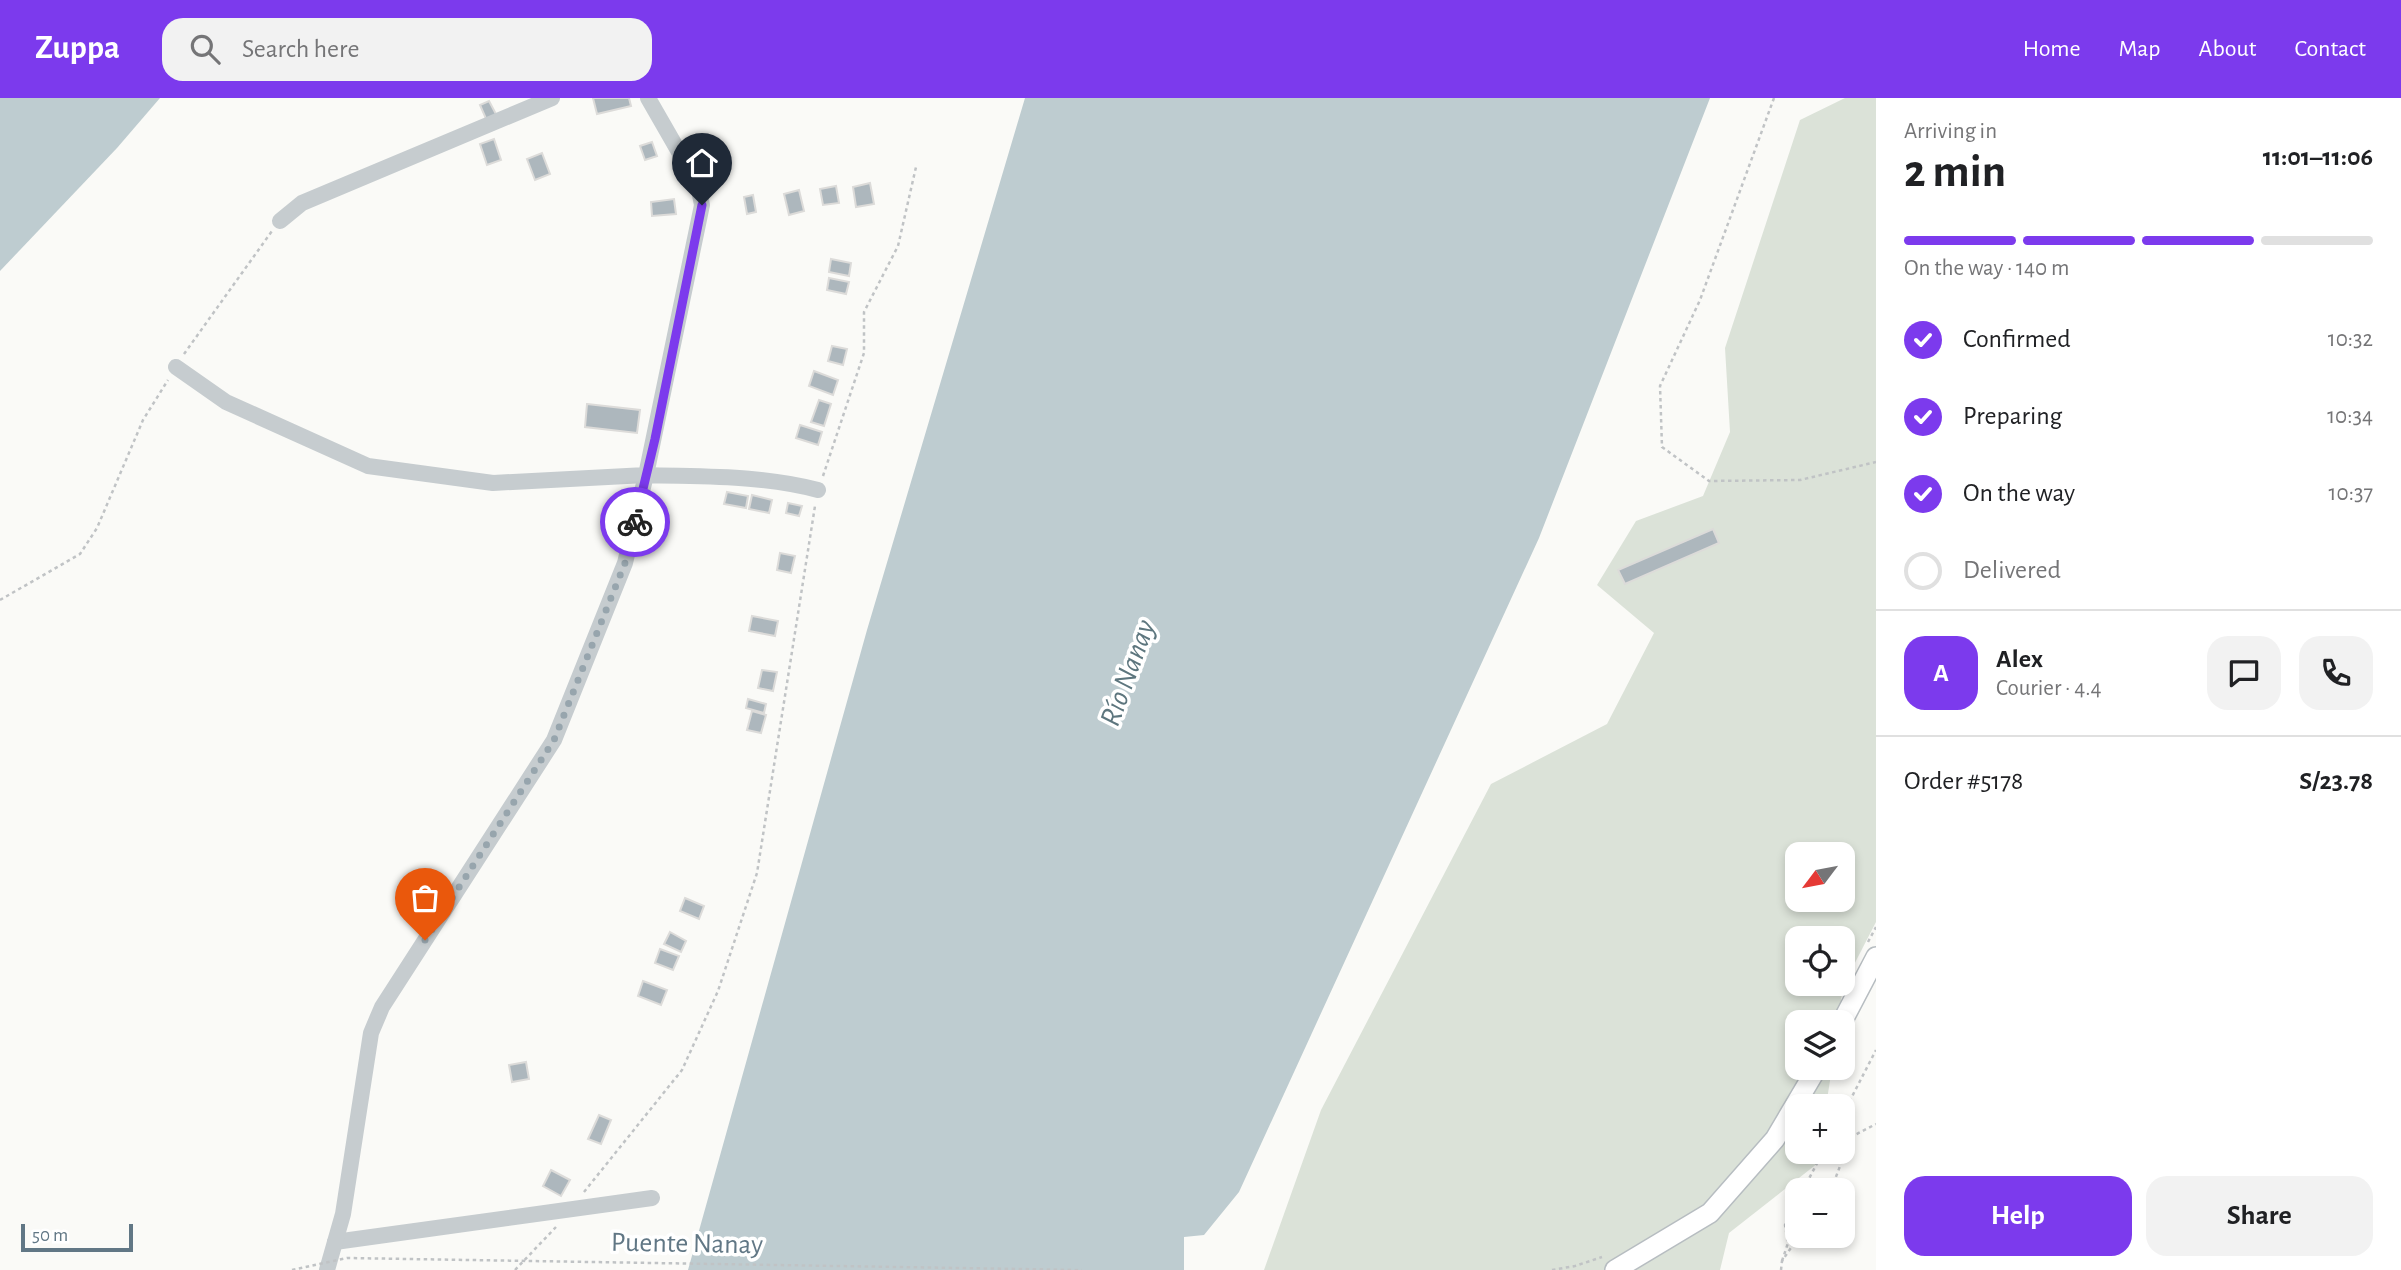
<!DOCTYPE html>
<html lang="en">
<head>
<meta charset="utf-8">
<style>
	body { margin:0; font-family:"Alegreya Sans",sans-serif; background:#f2f2f2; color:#202124; height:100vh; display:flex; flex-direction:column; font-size:26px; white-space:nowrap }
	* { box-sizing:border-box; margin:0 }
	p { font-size:23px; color:#757577 }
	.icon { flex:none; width:38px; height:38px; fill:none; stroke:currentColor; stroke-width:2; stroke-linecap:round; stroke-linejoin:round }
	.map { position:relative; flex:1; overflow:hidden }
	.panel { display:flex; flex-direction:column; background:#fff; width:525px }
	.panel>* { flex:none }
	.needle { width:46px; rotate:238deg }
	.buttons { position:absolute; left:1785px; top:744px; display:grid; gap:14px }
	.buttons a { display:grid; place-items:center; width:70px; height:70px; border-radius:14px; background:#fff; box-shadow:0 4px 10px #0003; font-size:35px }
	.scale { position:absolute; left:21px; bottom:18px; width:112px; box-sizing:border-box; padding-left:7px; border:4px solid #617785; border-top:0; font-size:19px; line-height:24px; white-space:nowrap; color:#617785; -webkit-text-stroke:5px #fff; paint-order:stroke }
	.pin { position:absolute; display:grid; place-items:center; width:60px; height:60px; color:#fff; margin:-72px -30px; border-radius:50% 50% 50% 0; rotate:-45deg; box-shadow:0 0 7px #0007 }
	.pin .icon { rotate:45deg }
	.courier { position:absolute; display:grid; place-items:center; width:70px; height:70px; margin:-35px; border:5px solid #7c3aed; border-radius:50%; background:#fff; color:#222; box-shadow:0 2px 9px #0007 }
	.head em { font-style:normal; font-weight:700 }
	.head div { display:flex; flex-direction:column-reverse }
	.head { display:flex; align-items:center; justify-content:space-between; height:119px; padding:0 28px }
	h1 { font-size:46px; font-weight:700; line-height:52px }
	.bar { display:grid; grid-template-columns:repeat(4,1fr); gap:10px 7px; align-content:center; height:84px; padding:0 28px }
	.bar i { height:9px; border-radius:5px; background:#e0e0e0 }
	.bar .on { background:#7c3aed }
	.bar p { grid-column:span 4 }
	.line { display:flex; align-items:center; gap:18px; padding:0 28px; border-top:2px solid #e0e0e0 }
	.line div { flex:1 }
	.round { display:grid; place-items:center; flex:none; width:74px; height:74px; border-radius:21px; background:#f2f2f2 }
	ol { padding:0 28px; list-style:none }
	li { display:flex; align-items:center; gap:21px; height:77px }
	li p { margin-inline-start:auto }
	li .icon { padding:7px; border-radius:50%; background:#7c3aed; color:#fff; stroke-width:4 }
	li:last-child { color:#757577 }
	li i { width:38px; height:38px; border:4px solid #e0e0e0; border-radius:50% }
	.cta { display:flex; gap:14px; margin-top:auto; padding:14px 28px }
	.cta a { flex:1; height:80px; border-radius:21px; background:#7c3aed; color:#fff; font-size:28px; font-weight:700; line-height:80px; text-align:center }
	.cta a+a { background:#f2f2f2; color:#202124 }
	header { display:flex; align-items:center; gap:42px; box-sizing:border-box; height:98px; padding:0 35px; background:#7c3aed; color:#fff }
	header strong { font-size:33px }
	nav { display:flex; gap:38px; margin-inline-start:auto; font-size:24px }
	.search { width:490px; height:63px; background:#f2f2f2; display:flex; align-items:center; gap:18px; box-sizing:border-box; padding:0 24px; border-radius:21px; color:#757577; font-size:26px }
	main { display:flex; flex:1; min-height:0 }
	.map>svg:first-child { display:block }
</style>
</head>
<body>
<header>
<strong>Zuppa</strong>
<div class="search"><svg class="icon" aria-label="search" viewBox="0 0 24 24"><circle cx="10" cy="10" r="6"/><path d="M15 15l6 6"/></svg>Search here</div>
<nav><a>Home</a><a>Map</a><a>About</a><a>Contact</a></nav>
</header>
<main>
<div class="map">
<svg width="1876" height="1172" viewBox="0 0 1876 1172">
	<rect width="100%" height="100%" fill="#fafaf7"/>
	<path fill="#dbe2d8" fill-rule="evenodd" d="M 1845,0 L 1876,0 L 1876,824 L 1843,888 L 1838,924 L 1797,924 L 1797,970 L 1832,970 L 1826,1008 L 1797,1008 L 1797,1054 L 1819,1054 L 1818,1065 L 1729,1135 L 1720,1172 L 1264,1172 L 1321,1012 L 1491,686 L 1607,626 L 1654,535 L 1597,487 L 1636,423 L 1703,398 L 1730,334 L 1725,250 L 1800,22 ZM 1797,756 L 1843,756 L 1843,802 L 1797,802 ZM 1797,840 L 1843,840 L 1843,886 L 1797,886 Z"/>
	<g fill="#beccd0">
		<path d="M 0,0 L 160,0 L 117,50 L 0,173 Z"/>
		<path d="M 1025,0 L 1710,0 L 1539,440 L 1239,1094 L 1204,1137 L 1184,1139 L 1184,1172 L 688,1172 L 867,532 Z"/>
	</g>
	<g fill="#adb7bd" stroke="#dcdbd9" stroke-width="2">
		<path d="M 593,0 L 629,0 L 631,8 L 597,16 Z"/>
		<path d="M 489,3 L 497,18 L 487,23 L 480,7 Z"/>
		<path d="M 494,41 L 501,62 L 487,67 L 480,46 Z"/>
		<path d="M 652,44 L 657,58 L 645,62 L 640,48 Z"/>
		<path d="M 542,55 L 550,76 L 535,82 L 527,61 Z"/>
		<path d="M 870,85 L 874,106 L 856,109 L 853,89 Z"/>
		<path d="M 836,88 L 839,105 L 823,107 L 820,91 Z"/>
		<path d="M 799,92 L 804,113 L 789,117 L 784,96 Z"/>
		<path d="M 753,97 L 756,114 L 747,116 L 744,99 Z"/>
		<path d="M 674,101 L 676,116 L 652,118 L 651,104 Z"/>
		<path d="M 831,161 L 851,165 L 849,178 L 829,174 Z"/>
		<path d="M 829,180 L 849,184 L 846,196 L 827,192 Z"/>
		<path d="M 832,248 L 847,251 L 843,267 L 828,263 Z"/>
		<path d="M 814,273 L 838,282 L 833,297 L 809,288 Z"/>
		<path d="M 819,302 L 831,306 L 824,328 L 811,324 Z"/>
		<path d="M 587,306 L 640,312 L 637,335 L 585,329 Z"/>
		<path d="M 800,327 L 822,334 L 818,347 L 796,340 Z"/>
		<path d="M 727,394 L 748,398 L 746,410 L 724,406 Z"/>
		<path d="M 752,397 L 772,402 L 769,415 L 749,411 Z"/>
		<path d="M 788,405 L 802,408 L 799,418 L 786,415 Z"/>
		<path d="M 1713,431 L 1719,445 L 1625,486 L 1618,472 Z"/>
		<path d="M 780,455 L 795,458 L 791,475 L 777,472 Z"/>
		<path d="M 752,518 L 778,523 L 775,538 L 749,533 Z"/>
		<path d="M 762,572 L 777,574 L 773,593 L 758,590 Z"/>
		<path d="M 748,601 L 766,606 L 764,615 L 746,610 Z"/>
		<path d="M 752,613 L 766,617 L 761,635 L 747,632 Z"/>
		<path d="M 685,800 L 704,808 L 699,821 L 680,813 Z"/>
		<path d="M 670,834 L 686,843 L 681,854 L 664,846 Z"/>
		<path d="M 660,851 L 679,858 L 673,872 L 655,865 Z"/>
		<path d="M 643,883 L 667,892 L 661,907 L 638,898 Z"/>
		<path d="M 526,964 L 529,981 L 512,984 L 509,967 Z"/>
		<path d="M 599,1017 L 611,1022 L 601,1046 L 588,1041 Z"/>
		<path d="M 551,1072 L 570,1082 L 561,1098 L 543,1088 Z"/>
	</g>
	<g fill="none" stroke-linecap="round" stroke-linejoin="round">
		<defs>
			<g id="major">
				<path d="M 1842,924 L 1876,859"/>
				<path d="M 1615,1172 L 1710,1115 L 1775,1041 L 1817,970"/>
			</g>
		</defs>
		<use href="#major" stroke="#b7bdc1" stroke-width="22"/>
		<g stroke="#c0c3c5" stroke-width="2.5" stroke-dasharray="3.5 3.5" stroke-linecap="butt">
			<path d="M 1774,0 L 1700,202 L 1660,288 L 1662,349 L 1709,383 L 1800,382 L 1876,364"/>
			<path d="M 184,256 L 272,133"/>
			<path d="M 823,378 L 864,255 L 864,214 L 898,148 L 916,69"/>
			<path d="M 0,502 L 80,456 L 97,430 L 143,322 L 168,282"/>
			<path d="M 1868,844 L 1876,829"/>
			<path d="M 1843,953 L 1850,941"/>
			<path d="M 1843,1016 L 1876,952"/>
			<path d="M 1803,1092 L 1823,1054"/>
			<path d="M 1831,1092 L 1851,1039 L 1876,1026"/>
			<path d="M 584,1094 L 682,972 L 718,893 L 757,775 L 815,408"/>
			<path d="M 1782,1163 L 1788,1145 L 1785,1127 L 1797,1103"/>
			<path d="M 515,1172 L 556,1129"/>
			<path d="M 1552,1172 L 1575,1168 L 1602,1159"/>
			<path d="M 1781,1172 L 1782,1163 L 1799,1138"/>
		</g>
		<g stroke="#c6cccf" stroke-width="16">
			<path d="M 280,123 L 302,105 L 552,0"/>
			<path d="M 176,269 L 226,304 L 368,368 L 493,385 L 646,377 L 702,107 L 698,87 L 648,0"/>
			<path d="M 335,1144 L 652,1100"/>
			<path d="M 327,1172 L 343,1116 L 371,935 L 382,909 L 554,642 L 625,465 L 646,377 C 704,379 761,377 818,392"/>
		</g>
		<use href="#major" stroke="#fff" stroke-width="19"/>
		<path stroke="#c0c3c5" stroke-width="2.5" stroke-dasharray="3.5 3.5" stroke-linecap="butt" d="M 292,1172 L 347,1160 L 1082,1172"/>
	</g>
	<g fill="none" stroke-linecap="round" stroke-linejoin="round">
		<path stroke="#97a5ad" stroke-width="7" stroke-dasharray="0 12.6" d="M 425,842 L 554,642 L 625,465 L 635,424"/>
		<path stroke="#7c3aed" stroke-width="9" d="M 635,424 L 655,341 L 702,107"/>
	</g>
	<g text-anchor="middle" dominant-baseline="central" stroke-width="7" stroke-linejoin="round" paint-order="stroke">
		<g font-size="28" fill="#617785" stroke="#fff">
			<text transform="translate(687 1146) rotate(1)">Puente Nanay</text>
		</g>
		<g font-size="30" font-style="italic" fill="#5d767e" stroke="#fff">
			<text transform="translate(1128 575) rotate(-70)">Río Nanay</text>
		</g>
	</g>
</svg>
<div class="buttons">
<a><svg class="needle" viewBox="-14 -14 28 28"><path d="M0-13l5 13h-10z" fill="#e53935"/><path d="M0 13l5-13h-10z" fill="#757577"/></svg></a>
<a><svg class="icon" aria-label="locate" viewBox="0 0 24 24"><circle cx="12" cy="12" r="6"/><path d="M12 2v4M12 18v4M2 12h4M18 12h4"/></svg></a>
<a><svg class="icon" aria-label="layers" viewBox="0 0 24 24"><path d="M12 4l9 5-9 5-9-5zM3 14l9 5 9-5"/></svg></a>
<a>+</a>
<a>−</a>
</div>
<div class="scale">50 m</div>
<div class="pin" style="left:425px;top:842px;background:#ea580c"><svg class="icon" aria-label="bag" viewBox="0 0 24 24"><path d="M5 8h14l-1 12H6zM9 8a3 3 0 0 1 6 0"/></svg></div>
<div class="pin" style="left:702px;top:107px;background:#1f2937"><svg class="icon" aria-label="home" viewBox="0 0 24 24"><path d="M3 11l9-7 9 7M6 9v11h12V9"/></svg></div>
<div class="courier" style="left:635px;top:424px"><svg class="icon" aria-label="bike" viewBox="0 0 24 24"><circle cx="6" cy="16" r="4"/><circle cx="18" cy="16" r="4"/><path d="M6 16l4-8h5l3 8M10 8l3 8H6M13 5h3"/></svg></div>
</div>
<section class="panel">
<div class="head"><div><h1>2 min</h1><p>Arriving in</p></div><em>11:01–11:06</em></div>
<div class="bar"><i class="on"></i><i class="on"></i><i class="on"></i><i></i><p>On the way · 140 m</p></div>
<ol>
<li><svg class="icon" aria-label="check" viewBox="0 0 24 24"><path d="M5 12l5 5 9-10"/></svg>Confirmed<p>10:32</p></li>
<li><svg class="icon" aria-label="check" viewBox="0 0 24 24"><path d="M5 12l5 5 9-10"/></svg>Preparing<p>10:34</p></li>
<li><svg class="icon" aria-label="check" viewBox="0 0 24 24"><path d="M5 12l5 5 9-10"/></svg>On the way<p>10:37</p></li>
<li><i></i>Delivered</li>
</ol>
<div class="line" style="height:126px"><b class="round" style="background:#7c3aed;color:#fff">A</b><div><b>Alex</b><p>Courier · 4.4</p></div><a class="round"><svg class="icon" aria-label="chat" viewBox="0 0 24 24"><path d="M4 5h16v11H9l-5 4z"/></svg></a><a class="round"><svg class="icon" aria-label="phone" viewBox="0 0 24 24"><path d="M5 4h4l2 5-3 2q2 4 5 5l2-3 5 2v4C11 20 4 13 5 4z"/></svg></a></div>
<div class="line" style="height:91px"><div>Order #5178</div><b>S/23.78</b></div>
<div class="cta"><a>Help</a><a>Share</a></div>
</section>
</main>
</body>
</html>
